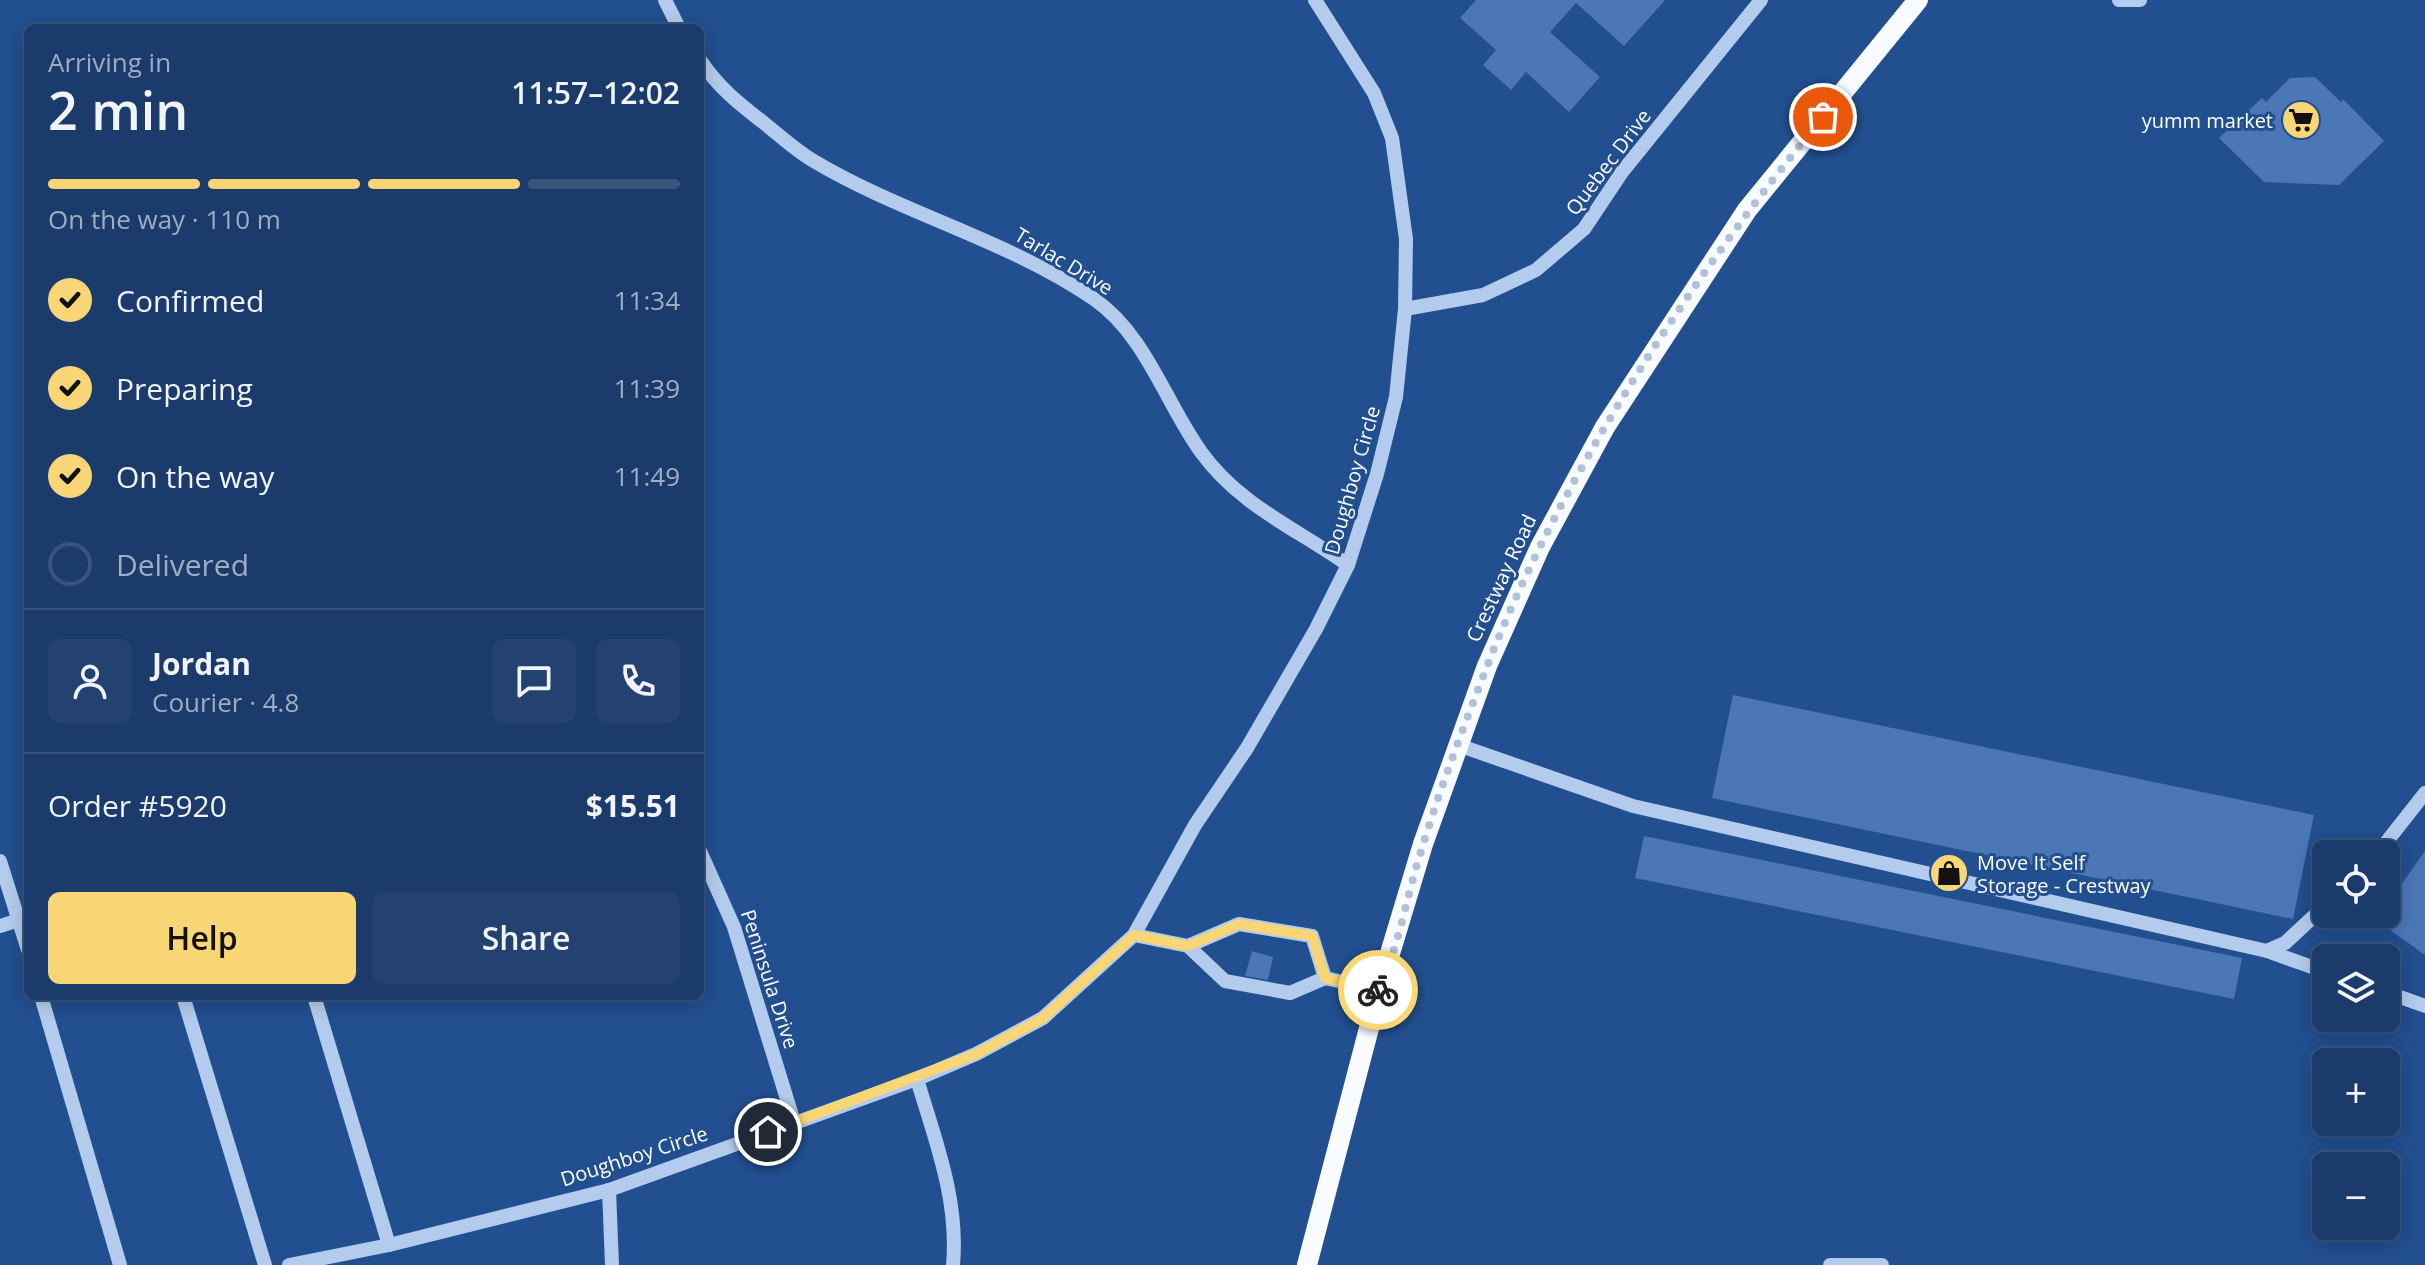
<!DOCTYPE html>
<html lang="en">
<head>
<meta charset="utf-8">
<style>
	body { margin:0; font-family:"Open Sans",sans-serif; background:#234271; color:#f1f3f6; height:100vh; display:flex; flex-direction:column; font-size:30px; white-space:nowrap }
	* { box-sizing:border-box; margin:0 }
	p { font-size:26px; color:#9fadc1 }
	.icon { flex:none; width:44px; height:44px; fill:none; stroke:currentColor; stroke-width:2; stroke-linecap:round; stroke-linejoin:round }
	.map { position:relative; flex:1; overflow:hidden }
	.drawer { position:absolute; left:24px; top:24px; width:680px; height:976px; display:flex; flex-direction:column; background:#1a3b6b; border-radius:12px; box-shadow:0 4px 20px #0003,0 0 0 2px #38557e }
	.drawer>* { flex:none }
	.buttons { position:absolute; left:2312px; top:840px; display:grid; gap:16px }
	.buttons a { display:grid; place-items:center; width:88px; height:88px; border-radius:12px; background:#1a3b6b; box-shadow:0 4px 20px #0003,0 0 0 2px #38557e; font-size:40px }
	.pin { position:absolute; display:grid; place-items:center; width:68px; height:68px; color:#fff; margin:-34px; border:4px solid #fff; border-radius:50%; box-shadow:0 2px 8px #0007 }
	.courier { position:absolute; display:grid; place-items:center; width:80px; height:80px; margin:-40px; border:6px solid #f8d675; border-radius:50%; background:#fff; color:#222; box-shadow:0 2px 10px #0007 }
	.overview em { font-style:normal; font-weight:600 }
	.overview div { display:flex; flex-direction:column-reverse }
	.overview { display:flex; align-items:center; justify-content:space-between; height:136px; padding:0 24px }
	h1 { font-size:52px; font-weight:600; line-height:60px }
	.bar { display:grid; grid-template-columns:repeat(4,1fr); gap:12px 8px; align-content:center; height:96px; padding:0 24px }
	.bar i { height:10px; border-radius:6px; background:#38557e }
	.bar .current { background:#f8d675 }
	.bar p { grid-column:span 4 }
	.line { display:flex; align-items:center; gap:20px; padding:0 24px; border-top:2px solid #38557e }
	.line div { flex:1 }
	.round { display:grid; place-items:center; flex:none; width:84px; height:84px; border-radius:12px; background:#234271 }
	ol { padding:0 24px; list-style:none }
	li { display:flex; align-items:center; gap:24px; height:88px }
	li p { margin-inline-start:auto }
	li .icon { padding:8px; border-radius:50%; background:#f8d675; color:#111; stroke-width:4 }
	li:last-child { color:#9fadc1 }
	li i { width:44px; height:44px; border:4px solid #38557e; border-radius:50% }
	.action { display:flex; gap:16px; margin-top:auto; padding:16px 24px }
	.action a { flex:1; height:92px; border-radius:12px; background:#f8d675; color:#111; font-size:32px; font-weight:600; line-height:92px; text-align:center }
	.action a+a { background:#234271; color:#f1f3f6 }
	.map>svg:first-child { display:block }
</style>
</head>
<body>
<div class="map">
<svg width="2425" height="1265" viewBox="0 0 2425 1265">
	<rect width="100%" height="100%" fill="#224f8f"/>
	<g fill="#4b77b6">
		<path d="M 1476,0 L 1665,0 L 1624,46 L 1576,3 L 1550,32 L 1600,77 L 1569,112 L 1526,72 L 1511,90 L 1483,65 L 1496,50 L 1460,18 Z"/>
		<path d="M 2315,77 L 2341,102 L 2343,99 L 2384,141 L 2339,185 L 2264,182 L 2219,138 L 2262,98 L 2266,102 L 2290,78 Z"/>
		<path d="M 1733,695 L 2314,815 L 2293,919 L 1712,798 Z"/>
		<path d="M 1644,836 L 2242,958 L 2234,999 L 1635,878 Z"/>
		<path d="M 2425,851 L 2425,955 L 2376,920 L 2380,914 L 2386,914 L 2386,906 Z"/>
		<path d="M 1252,951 L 1273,957 L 1268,980 L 1245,976 Z"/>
	</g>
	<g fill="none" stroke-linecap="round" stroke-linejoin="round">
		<g stroke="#b3cbec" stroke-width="14">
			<path d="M 665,0 L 679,28"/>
			<path d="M 2119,0 L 2140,0"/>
			<path d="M 700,60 C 718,87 738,103 764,123 C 779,135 795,150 812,160 C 902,214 1006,239 1094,299 C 1146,335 1165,402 1201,452 C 1239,505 1297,529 1348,565"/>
			<path d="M 1405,309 L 1483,295 L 1536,270 L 1584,229 L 1622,172 L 1761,0"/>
			<path d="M 1458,745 L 1633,806 L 2267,951 L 2326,972"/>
			<path d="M 700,851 L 734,927 L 794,1122"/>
			<path d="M 2377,854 L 2425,793"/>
			<path d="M 0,861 L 28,950"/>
			<path d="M 0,926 L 28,917"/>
			<path d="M 1134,935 L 1188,946 L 1225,981 L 1290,993 L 1325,978 L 1379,990"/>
			<path d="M 1188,946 L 1239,924 L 1312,936 L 1325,978"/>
			<path d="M 2267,951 L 2285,943 L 2326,905"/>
			<path d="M 2386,992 L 2425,1006"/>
			<path d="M 41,996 L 120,1265"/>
			<path d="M 183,996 L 265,1265"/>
			<path d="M 314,996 L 389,1245"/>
			<path d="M 917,1079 C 935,1140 959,1200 953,1265"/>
			<path d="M 609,1190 L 612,1265"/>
			<path d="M 289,1265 L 389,1245 L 609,1190 L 917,1079 L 976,1054 L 1043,1018 L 1134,935 L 1195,825 L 1247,748 L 1316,629 L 1348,565 L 1377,474 L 1396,397 L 1405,309 L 1406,239 L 1392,138 L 1374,93 L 1315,0"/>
			<path d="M 1830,1265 L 1882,1265"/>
		</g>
		<path stroke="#f8fbff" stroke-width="20" d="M 1307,1265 L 1379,990 L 1423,844 L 1487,666 L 1540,547 L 1605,427 L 1747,210 L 1918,0"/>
	</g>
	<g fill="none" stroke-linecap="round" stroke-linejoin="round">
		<path stroke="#b2c1d8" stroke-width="8" stroke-dasharray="0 14.4" d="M 1378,990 C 1396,957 1407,896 1419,858 C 1438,794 1462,731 1486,669 C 1561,475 1692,276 1823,117"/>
		<path stroke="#f8d675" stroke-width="10" d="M 768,1132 L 976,1054 L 1043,1018 L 1134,935 L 1188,946 L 1239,924 L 1312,936 L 1325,978 L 1378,990"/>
	</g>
	<defs>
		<symbol id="supermarket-disc" viewBox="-11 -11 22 22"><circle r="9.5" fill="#f8d675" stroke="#224f8f"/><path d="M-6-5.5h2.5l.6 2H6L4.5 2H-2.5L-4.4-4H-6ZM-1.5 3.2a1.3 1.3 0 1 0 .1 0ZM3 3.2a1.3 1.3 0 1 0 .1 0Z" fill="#111"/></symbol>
		<symbol id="shop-disc" viewBox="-11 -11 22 22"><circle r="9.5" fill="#f8d675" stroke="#224f8f"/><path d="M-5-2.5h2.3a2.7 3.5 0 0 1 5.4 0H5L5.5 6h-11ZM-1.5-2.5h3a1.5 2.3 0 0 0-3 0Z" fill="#111"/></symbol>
	</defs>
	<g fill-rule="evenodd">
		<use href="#supermarket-disc" x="2279" y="98" width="44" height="44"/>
		<use href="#shop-disc" x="1927" y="851" width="44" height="44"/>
	</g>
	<g text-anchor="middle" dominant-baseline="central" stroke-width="6" stroke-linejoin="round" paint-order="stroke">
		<g font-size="20" fill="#fff" stroke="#224f8f" text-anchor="end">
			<text x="2273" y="120">yumm market</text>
			<text x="1977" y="862" text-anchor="start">Move It Self<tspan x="1977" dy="23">Storage - Crestway</tspan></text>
		</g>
		<g font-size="20" fill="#fff" stroke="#224f8f">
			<text transform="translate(1608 162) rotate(-53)">Quebec Drive</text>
			<text transform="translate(1064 261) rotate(31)">Tarlac Drive</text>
			<text transform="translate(1352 480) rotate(-74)">Doughboy Circle</text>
			<text transform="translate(1501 578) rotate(-65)">Crestway Road</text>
			<text transform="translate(770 979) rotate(72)">Peninsula Drive</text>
			<text transform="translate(634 1156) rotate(-18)">Doughboy Circle</text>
		</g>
	</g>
</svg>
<div class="buttons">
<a><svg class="icon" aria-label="locate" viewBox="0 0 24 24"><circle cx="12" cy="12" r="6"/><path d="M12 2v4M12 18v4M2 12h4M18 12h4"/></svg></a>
<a><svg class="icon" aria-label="layers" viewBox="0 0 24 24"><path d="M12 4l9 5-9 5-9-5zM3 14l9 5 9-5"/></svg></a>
<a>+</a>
<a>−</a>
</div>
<div class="pin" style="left:1823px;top:117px;background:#ea580c"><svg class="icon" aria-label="bag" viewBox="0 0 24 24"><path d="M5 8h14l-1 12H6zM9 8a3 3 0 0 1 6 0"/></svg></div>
<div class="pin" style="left:768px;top:1132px;background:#1f2937"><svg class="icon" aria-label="home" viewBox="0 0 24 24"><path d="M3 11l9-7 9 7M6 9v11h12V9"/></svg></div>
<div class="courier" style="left:1378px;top:990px"><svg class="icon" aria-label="bike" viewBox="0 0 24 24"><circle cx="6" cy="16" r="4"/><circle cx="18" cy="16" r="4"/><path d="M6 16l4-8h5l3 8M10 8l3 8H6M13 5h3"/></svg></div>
<section class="drawer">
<div class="overview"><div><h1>2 min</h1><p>Arriving in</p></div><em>11:57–12:02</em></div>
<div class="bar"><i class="current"></i><i class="current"></i><i class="current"></i><i></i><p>On the way · 110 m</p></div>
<ol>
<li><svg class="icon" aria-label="check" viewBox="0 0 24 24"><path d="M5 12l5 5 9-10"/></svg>Confirmed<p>11:34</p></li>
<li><svg class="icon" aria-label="check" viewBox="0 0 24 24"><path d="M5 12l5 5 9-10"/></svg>Preparing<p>11:39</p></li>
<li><svg class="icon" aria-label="check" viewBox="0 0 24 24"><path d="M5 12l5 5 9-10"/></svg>On the way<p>11:49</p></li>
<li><i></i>Delivered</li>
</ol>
<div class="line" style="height:144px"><a class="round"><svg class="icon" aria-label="person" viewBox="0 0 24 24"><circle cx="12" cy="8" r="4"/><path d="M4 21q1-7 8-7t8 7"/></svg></a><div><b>Jordan</b><p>Courier · 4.8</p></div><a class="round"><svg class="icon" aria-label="chat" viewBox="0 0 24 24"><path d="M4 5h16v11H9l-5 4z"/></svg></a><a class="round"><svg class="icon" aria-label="phone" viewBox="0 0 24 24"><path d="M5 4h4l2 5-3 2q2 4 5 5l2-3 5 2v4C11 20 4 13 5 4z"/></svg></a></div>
<div class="line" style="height:104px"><div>Order #5920</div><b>$15.51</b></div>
<div class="action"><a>Help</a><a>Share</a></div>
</section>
</div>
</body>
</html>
